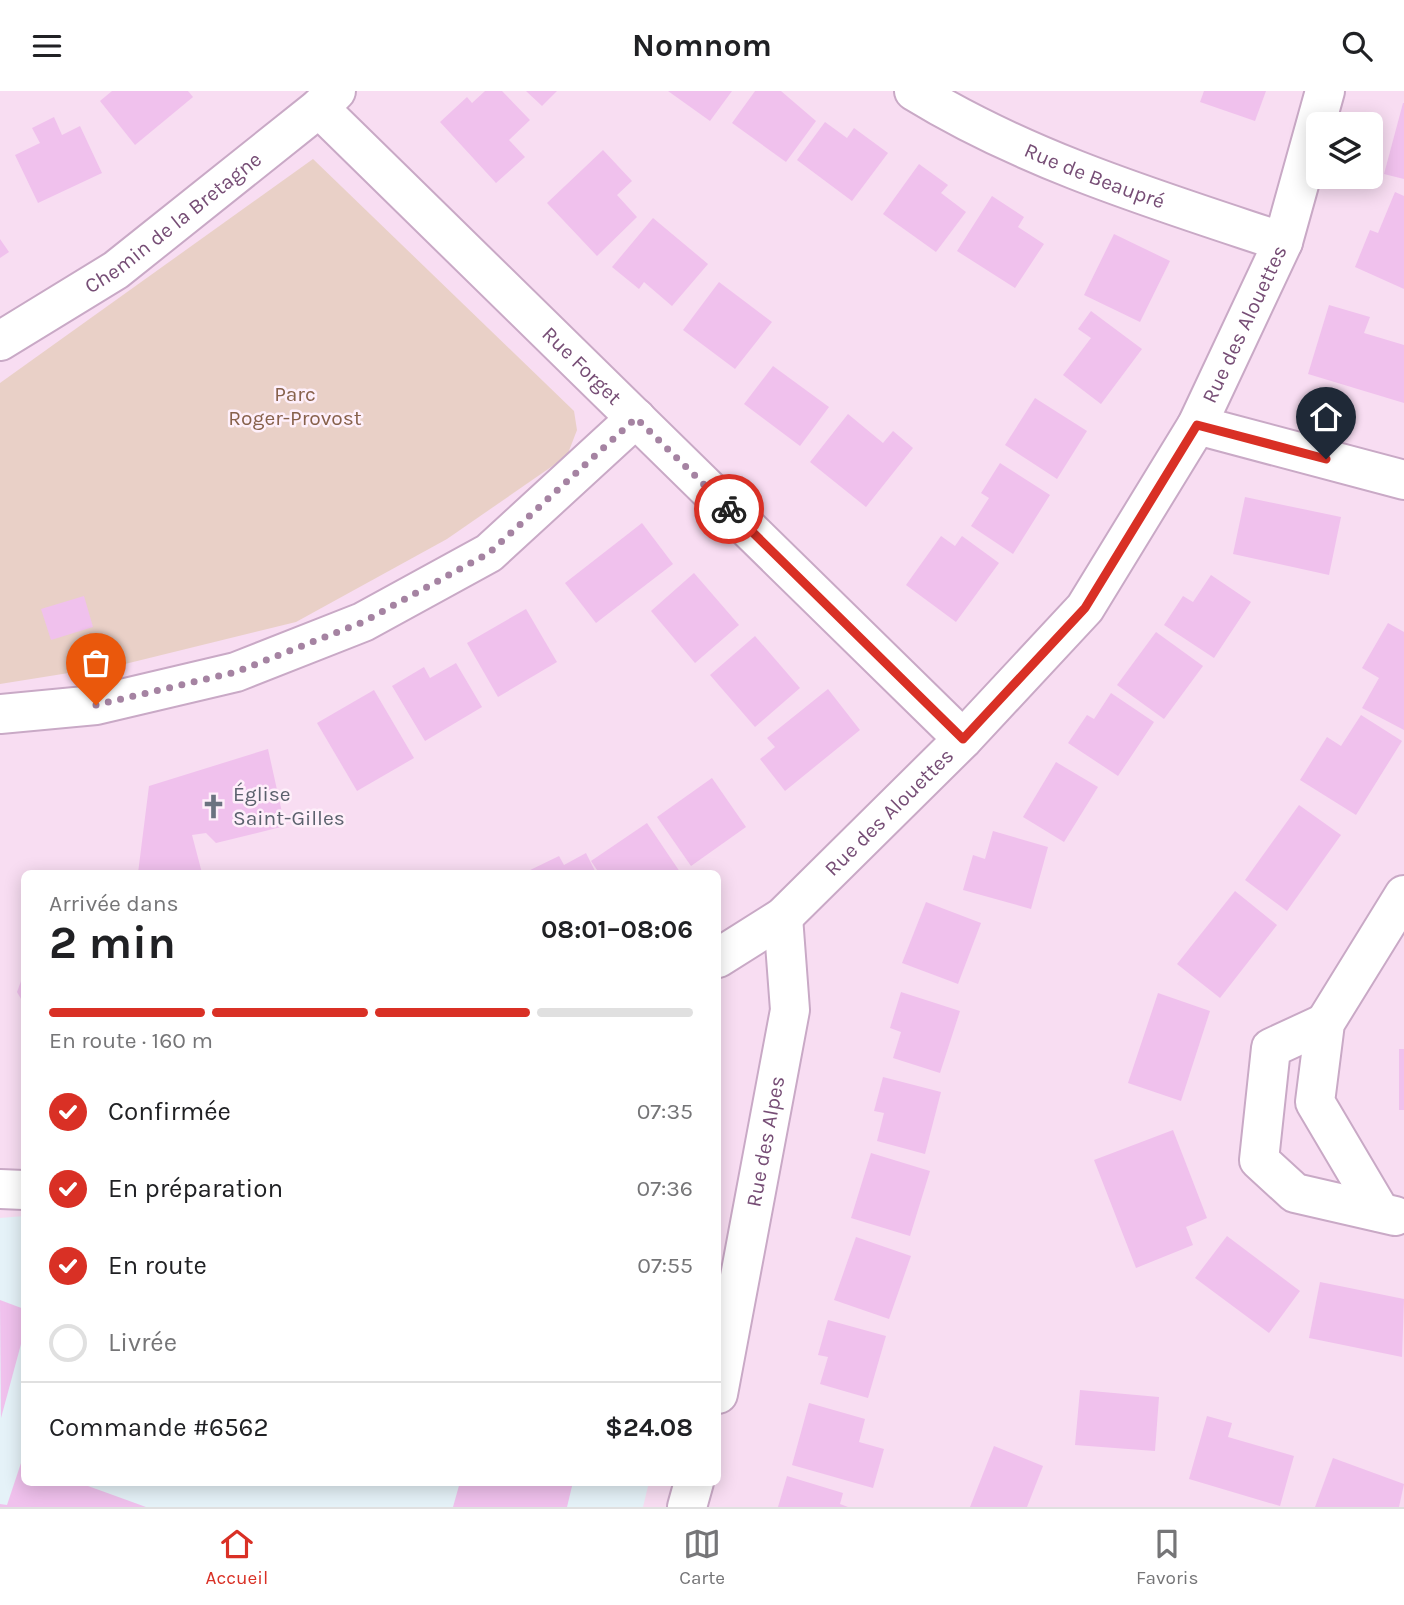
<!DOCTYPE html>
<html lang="fr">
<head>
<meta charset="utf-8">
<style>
	body { margin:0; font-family:Karla,sans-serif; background:#f2f2f2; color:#202124; height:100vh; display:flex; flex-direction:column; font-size:26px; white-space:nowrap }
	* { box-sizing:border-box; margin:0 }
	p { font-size:23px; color:#757577 }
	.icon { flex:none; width:38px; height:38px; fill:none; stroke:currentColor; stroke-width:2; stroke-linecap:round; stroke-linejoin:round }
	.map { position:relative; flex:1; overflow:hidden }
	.details { position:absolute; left:21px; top:779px; width:700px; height:616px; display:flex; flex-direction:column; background:#fff; border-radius:10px; box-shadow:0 4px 18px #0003 }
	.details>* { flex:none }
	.fabs { position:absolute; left:1306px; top:21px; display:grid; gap:14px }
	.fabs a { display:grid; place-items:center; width:77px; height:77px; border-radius:10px; background:#fff; box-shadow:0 4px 18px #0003; font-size:35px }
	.pin { position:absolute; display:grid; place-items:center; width:60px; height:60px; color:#fff; margin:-72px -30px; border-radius:50% 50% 50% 0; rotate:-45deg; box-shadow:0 0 7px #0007 }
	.pin .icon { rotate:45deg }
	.courier { position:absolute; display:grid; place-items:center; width:70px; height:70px; margin:-35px; border:5px solid #d93025; border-radius:50%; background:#fff; color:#222; box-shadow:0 2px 9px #0007 }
	.head em { font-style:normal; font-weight:700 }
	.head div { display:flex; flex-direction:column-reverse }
	.head { display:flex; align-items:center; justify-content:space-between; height:119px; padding:0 28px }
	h1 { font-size:46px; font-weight:700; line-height:52px }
	.bar { display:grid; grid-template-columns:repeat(4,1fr); gap:10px 7px; align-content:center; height:84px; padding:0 28px }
	.bar i { height:9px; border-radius:5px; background:#e0e0e0 }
	.bar .active { background:#d93025 }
	.bar p { grid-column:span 4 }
	.line { display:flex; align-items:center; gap:18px; padding:0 28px; border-top:2px solid #e0e0e0 }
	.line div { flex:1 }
	ol { padding:0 28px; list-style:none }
	li { display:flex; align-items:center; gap:21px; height:77px }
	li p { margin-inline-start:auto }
	li .icon { padding:7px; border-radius:50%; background:#d93025; color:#fff; stroke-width:4 }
	li:last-child { color:#757577 }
	li i { width:38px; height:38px; border:4px solid #e0e0e0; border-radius:50% }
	header { display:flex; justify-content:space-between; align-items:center; height:91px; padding:0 28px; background:#fff; font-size:32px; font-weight:700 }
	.menu { display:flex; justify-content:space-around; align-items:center; height:98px; border-top:2px solid #e0e0e0; background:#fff; font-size:19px; color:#757577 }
	.menu a { display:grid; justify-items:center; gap:4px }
	.menu .active { color:#d93025 }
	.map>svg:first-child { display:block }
</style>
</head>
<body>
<header><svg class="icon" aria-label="menu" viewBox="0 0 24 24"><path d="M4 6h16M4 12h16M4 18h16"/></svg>Nomnom<svg class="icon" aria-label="search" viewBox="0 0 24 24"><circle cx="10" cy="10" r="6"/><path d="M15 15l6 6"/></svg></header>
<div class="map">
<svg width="1404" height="1416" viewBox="0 0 1404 1416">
	<rect width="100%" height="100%" fill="#fce8f6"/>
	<path fill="#f8ddf2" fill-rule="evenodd" d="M 0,0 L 1404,0 L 1404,1416 L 0,1416 ZM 1318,33 L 1370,33 L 1370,86 L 1318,86 ZM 24,782 L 718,782 L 718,1391 L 24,1391 Z"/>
	<path fill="#e5f2f8" d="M 24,1125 L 24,1391 L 649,1391 L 643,1416 L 0,1416 L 0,1127 Z"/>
	<path fill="#e9d0c7" d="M 313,68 L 574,320 L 577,339 L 567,365 L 447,448 L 296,531 L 125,573 L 0,593 L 0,292 Z"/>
	<g fill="#f0c1ed">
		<path d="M 112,0 L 188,0 L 193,6 L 135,54 L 100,10 Z"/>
		<path d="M 485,0 L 502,0 L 530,29 L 509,49 L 525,66 L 496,92 L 440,31 L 467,6 L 472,12 Z"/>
		<path d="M 526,0 L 557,0 L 542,15 Z"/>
		<path d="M 668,0 L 732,0 L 710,30 Z"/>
		<path d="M 755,0 L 781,0 L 816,30 L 786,71 L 732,32 Z"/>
		<path d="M 1204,0 L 1266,0 L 1255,30 L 1200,11 Z"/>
		<path d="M 1403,12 L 1404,12 L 1404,88 L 1384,83 Z"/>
		<path d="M 54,26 L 62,44 L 80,35 L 102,82 L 38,112 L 15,64 L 40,52 L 32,37 Z"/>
		<path d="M 825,31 L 847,47 L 854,37 L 888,62 L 852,110 L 797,69 Z"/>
		<path d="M 603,59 L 632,90 L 617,104 L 637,126 L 597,165 L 547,112 Z"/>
		<path d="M 919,73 L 948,94 L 941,102 L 966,121 L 936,161 L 883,123 Z"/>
		<path d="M 1395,101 L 1404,105 L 1404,198 L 1355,176 L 1370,139 L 1378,142 Z"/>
		<path d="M 992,105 L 1024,126 L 1018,136 L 1044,153 L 1015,197 L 957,160 Z"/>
		<path d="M 653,127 L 708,173 L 672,215 L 644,191 L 639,198 L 612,176 Z"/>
		<path d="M 1114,143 L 1170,170 L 1140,231 L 1084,204 Z"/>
		<path d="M 0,148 L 9,161 L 0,167 Z"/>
		<path d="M 719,191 L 772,231 L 735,278 L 683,239 Z"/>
		<path d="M 1329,214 L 1370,226 L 1364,242 L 1404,254 L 1404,312 L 1308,283 Z"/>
		<path d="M 1091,220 L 1142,258 L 1101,313 L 1063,284 L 1091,247 L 1078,238 Z"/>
		<path d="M 773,275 L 829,316 L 800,355 L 744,313 Z"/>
		<path d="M 1035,307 L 1087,340 L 1057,388 L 1005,354 Z"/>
		<path d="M 848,323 L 883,352 L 893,340 L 913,357 L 866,416 L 810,371 Z"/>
		<path d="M 1000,372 L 1050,404 L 1013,463 L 971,435 L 989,407 L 981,402 Z"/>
		<path d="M 1245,406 L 1341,426 L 1329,484 L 1233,463 Z"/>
		<path d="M 642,432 L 673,473 L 596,532 L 565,492 Z"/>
		<path d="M 941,445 L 955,455 L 962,445 L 999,472 L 956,531 L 906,494 Z"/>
		<path d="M 694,482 L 739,534 L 695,572 L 651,520 Z"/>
		<path d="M 1211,484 L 1251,511 L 1214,567 L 1164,534 L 1183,505 L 1193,511 Z"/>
		<path d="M 84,505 L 93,536 L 51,549 L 41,518 Z"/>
		<path d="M 526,518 L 557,571 L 498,606 L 467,552 Z"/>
		<path d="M 1388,532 L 1404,541 L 1404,639 L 1362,617 L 1379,587 L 1362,577 Z"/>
		<path d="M 1156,541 L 1203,575 L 1164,628 L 1117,594 Z"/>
		<path d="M 755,545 L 800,597 L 755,636 L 710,584 Z"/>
		<path d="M 456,572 L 482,616 L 425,650 L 392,595 L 424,576 L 430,587 Z"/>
		<path d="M 828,598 L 860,639 L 785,700 L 760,668 L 775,656 L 767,647 Z"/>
		<path d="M 374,599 L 414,667 L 357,700 L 317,632 Z"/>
		<path d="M 1111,602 L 1154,631 L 1118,685 L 1068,652 L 1087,624 L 1094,628 Z"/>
		<path d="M 1361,624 L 1402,650 L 1356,724 L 1300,689 L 1327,646 L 1341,655 Z"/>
		<path d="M 268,658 L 285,735 L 216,752 L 206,742 L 192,744 L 202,782 L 138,782 L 149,695 Z"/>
		<path d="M 1056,671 L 1098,696 L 1064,751 L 1023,726 Z"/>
		<path d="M 712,687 L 746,736 L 691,775 L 657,726 Z"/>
		<path d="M 1299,714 L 1341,744 L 1287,820 L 1245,789 Z"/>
		<path d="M 647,732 L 680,781 L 599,782 L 591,770 Z"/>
		<path d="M 993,740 L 1048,756 L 1031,818 L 963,799 L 973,764 L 985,768 Z"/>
		<path d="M 586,762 L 596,782 L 524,782 L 559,765 L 564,774 Z"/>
		<path d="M 1235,800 L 1277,834 L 1220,907 L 1177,873 Z"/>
		<path d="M 926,811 L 981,832 L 958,893 L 902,872 Z"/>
		<path d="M 24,882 L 24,913 L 17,901 Z"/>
		<path d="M 901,901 L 960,920 L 940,982 L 893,967 L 901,941 L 890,937 Z"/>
		<path d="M 1158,902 L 1210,920 L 1181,1010 L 1128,992 Z"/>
		<rect x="1399" y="958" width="5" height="61"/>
		<path d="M 883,986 L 941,1001 L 925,1063 L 877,1050 L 884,1022 L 874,1020 Z"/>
		<path d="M 1173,1039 L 1207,1127 L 1186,1136 L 1193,1154 L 1136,1177 L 1094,1069 Z"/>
		<path d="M 871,1062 L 930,1080 L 910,1145 L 851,1127 Z"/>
		<path d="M 1227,1145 L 1300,1200 L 1269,1242 L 1195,1187 Z"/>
		<path d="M 856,1146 L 911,1165 L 889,1228 L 834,1209 Z"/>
		<path d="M 1320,1191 L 1404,1208 L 1402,1266 L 1309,1247 Z"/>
		<path d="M 0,1209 L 24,1218 L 24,1242 L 1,1327 Z"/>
		<path d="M 828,1229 L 886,1245 L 868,1307 L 820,1293 L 828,1266 L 818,1264 Z"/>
		<path d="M 1080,1299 L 1159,1306 L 1155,1360 L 1075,1354 Z"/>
		<path d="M 809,1312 L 865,1328 L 859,1351 L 884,1358 L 873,1397 L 792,1374 Z"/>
		<path d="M 1207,1325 L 1232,1332 L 1228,1346 L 1294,1365 L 1280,1415 L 1189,1388 Z"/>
		<path d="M 994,1355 L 1043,1375 L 1027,1416 L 970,1416 Z"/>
		<path d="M 1333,1367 L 1404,1393 L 1399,1416 L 1315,1416 Z"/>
		<path d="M 21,1372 L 24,1373 L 24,1391 L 77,1391 L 146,1416 L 0,1416 L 0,1413 L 7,1414 Z"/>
		<path d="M 787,1385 L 843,1402 L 840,1413 L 848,1416 L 778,1416 Z"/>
		<path d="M 460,1391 L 573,1391 L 567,1416 L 453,1416 Z"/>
	</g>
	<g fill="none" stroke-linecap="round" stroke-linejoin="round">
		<defs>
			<g id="minor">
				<path id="s1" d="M 914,0 C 1028,70 1157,109 1283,151"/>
				<path id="s2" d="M 319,17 L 963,648"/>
				<path id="s3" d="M 0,250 L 116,179 L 319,17 L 336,0"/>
				<path d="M 1197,334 L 1404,389"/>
				<path d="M 0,623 L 96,614 L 236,581 L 363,531 L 489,462 L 636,327"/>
				<path id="s4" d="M 718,867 L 783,826 L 963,648 L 1085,517 L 1197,334 L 1283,151 L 1325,0"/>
				<path d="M 1325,932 L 1271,957 L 1259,1069 L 1295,1102 L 1395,1125"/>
				<path d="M 0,1098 L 24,1099"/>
				<path d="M 1380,1121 L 1315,1011 L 1325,932 L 1404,804"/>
				<path id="s5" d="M 718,1303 L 790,919 L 783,826"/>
				<path d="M 687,1416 L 694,1391"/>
			</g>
		</defs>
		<use href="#minor" stroke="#c9a9c6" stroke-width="42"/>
		<use href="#minor" stroke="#fff" stroke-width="38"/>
	</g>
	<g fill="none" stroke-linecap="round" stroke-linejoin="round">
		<path stroke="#a583a2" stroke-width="7" stroke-dasharray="0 12.6" d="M 96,614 L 236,581 L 363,531 L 489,462 L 636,327 L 729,418"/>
		<path stroke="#d93025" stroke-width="9" d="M 729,418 L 963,648 L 1085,517 L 1197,334 L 1326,368"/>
	</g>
	<defs>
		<symbol id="church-bare" viewBox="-9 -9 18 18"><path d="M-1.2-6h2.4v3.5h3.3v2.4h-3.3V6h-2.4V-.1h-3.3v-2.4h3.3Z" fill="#6b7280" stroke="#feeffa" stroke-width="2.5" paint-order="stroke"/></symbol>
	</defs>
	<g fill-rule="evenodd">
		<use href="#church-bare" x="196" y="698" width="35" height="35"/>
	</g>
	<g text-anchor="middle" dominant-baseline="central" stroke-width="5" stroke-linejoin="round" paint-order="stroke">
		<g font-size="21" fill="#764d75" stroke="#feeffa">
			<text stroke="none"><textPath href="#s1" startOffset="200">Rue de Beaupré</textPath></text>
			<text stroke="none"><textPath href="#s3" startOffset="210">Chemin de la Bretagne</textPath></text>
			<text stroke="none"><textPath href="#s4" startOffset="835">Rue des Alouettes</textPath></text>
			<text stroke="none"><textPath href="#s2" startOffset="368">Rue Forget</textPath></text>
			<text stroke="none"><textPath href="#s4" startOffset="226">Rue des Alouettes</textPath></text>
			<text stroke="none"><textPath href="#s5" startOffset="257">Rue des Alpes</textPath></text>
		</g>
		<g font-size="21" fill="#87614b" stroke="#feeffa">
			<text x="295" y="303">Parc<tspan x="295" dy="24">Roger-Provost</tspan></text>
		</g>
		<g font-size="21" fill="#5b616d" stroke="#feeffa" text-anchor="start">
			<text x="233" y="703">Église<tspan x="233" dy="24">Saint-Gilles</tspan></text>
		</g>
	</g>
</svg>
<div class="fabs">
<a><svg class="icon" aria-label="layers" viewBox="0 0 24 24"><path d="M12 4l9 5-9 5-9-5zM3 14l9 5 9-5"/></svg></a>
</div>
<div class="pin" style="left:96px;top:614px;background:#ea580c"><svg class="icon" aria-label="bag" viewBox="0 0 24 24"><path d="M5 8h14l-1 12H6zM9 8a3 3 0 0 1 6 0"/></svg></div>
<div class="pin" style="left:1326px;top:368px;background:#1f2937"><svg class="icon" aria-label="home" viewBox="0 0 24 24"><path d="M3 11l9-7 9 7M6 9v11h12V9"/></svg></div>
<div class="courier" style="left:729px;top:418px"><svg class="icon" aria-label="bike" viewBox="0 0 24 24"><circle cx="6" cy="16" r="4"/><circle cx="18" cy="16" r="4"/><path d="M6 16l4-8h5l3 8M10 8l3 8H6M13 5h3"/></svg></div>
<section class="details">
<div class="head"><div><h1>2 min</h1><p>Arrivée dans</p></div><em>08:01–08:06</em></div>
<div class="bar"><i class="active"></i><i class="active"></i><i class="active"></i><i></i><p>En route · 160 m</p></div>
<ol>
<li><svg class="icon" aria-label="check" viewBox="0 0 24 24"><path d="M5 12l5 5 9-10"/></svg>Confirmée<p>07:35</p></li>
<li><svg class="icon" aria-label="check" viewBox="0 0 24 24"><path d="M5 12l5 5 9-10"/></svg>En préparation<p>07:36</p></li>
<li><svg class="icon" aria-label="check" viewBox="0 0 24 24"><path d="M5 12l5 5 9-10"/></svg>En route<p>07:55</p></li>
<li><i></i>Livrée</li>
</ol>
<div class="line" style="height:91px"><div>Commande #6562</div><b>$24.08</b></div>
</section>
</div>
<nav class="menu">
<a class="active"><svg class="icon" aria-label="home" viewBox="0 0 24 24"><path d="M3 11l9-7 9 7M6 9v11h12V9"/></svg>Accueil</a>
<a><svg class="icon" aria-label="map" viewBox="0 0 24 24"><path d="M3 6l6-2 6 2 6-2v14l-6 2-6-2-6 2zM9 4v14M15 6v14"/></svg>Carte</a>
<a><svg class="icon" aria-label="saved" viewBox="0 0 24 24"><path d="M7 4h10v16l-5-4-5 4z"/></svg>Favoris</a>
</nav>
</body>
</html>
